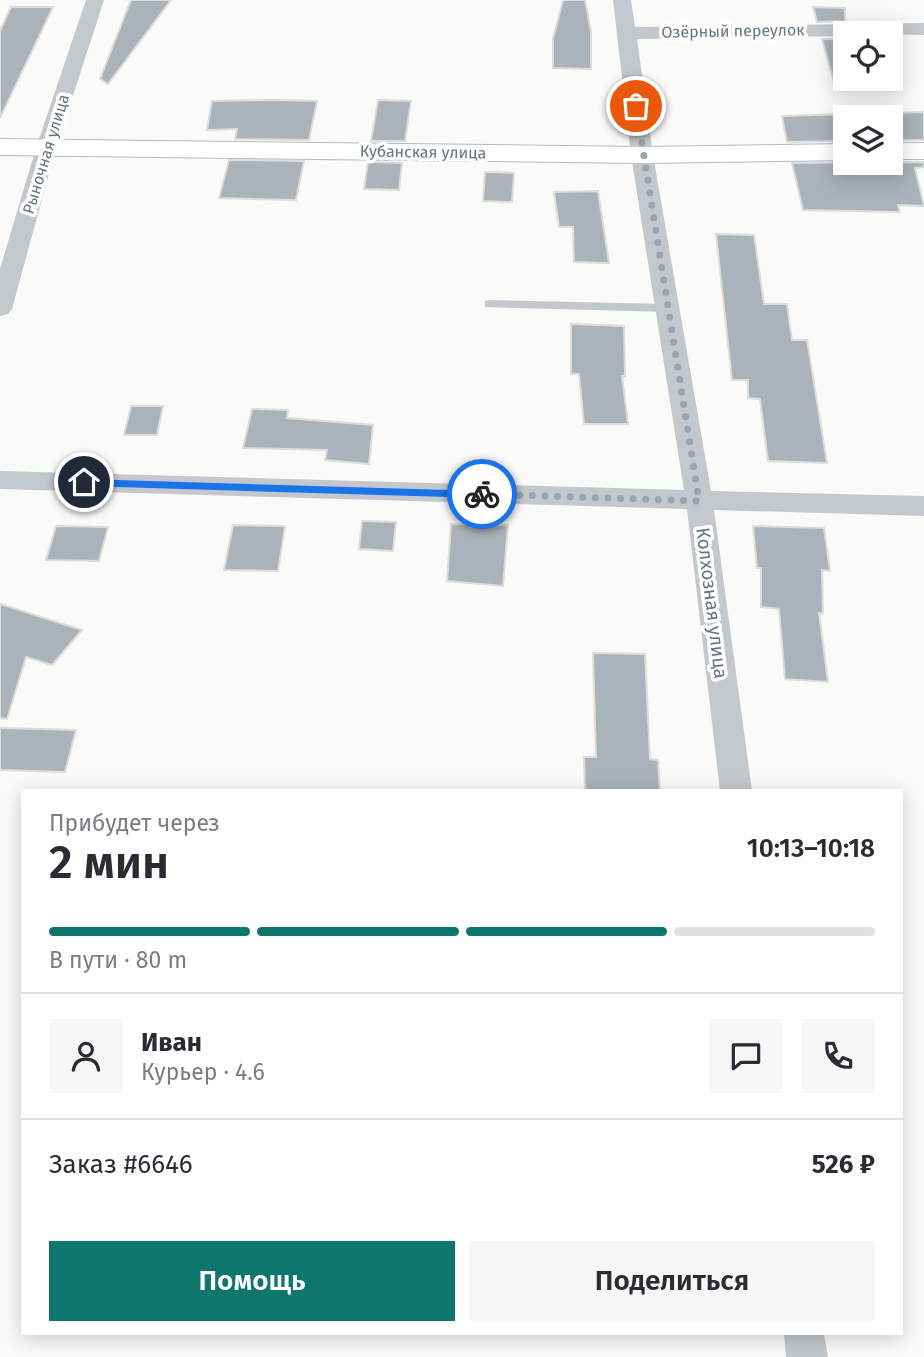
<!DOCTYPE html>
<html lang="ru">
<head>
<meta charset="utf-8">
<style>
	body { margin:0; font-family:"Fira Sans",sans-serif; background:#f7f7f7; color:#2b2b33; height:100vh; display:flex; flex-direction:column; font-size:26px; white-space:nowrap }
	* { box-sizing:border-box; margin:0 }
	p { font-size:23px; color:#7c7c81 }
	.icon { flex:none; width:38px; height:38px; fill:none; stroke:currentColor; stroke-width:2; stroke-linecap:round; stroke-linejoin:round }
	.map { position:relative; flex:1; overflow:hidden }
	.details { position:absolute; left:21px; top:789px; width:882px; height:546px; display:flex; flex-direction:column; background:#fff; border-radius:0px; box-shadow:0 4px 18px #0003 }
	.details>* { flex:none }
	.tools { position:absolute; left:833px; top:21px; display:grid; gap:14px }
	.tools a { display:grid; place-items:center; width:70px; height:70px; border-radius:0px; background:#fff; box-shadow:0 4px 18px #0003; font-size:35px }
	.pin { position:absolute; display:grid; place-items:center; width:60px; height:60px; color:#fff; margin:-30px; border:4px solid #fff; border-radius:50%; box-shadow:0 2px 7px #0007 }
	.courier { position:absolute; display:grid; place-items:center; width:70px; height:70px; margin:-35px; border:5px solid #1a73e8; border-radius:50%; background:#fff; color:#222; box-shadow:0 2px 9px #0007 }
	.summary em { font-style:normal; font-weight:600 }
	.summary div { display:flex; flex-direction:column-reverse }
	.summary { display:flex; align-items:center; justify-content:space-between; height:119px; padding:0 28px }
	h1 { font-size:46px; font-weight:600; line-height:52px }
	.bar { display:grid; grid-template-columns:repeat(4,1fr); gap:10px 7px; align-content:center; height:84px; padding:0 28px }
	.bar i { height:9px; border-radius:5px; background:#e1e1e2 }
	.bar .selected { background:#0f766e }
	.bar p { grid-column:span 4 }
	.line { display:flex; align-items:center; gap:18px; padding:0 28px; border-top:2px solid #e1e1e2 }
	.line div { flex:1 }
	.round { display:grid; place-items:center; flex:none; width:74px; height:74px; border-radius:0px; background:#f7f7f7 }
	.button { display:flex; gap:14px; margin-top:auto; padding:14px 28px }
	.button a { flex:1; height:80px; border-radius:0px; background:#0f766e; color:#fff; font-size:28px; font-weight:600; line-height:80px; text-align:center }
	.button a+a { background:#f7f7f7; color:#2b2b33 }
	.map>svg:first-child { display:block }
</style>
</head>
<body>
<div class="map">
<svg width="924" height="1357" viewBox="0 0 924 1357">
	<rect width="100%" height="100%" fill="#fafaf8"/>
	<g fill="#aab3b9" stroke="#dcdcda" stroke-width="2">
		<path d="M 131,0 L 171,0 L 108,84 L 100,79 Z"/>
		<path d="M 563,0 L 585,0 L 591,32 L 591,69 L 553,68 L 553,39 Z"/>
		<path d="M 11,7 L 53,7 L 0,118 L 0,31 Z"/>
		<path d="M 813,7 L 845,8 L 845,21 L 817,22 Z"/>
		<path d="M 822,39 L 845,39 L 845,89 L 836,90 Z"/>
		<path d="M 273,100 L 317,101 L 309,140 L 235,139 L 237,129 L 207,130 L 212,101 Z"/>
		<path d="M 378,100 L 411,101 L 405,141 L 371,141 Z"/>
		<path d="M 924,112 L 924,140 L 891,140 L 891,117 L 845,117 L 845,141 L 787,142 L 782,116 Z"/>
		<path d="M 229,160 L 304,161 L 296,200 L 219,198 Z"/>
		<path d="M 368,162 L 402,163 L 399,190 L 364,189 Z"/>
		<path d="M 924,162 L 924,167 L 915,168 L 924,206 L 898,205 L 900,212 L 803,210 L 792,163 Z"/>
		<path d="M 485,172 L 514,173 L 512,202 L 483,201 Z"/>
		<path d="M 598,191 L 609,263 L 574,262 L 573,227 L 559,227 L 554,192 Z"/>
		<path d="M 716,234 L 754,235 L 764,304 L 787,304 L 792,340 L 807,340 L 827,463 L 768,461 L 760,399 L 748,398 L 748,380 L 732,380 Z"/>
		<path d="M 571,324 L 624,326 L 625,376 L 622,376 L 628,424 L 584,424 L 579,374 L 571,374 Z"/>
		<path d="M 131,406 L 163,406 L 157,435 L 124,435 Z"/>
		<path d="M 252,409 L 288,410 L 287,418 L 373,425 L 369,464 L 325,460 L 327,450 L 243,448 Z"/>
		<path d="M 362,521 L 396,522 L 393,551 L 359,549 Z"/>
		<path d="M 451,524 L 508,525 L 503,586 L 447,581 Z"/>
		<path d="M 233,525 L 285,526 L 278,571 L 224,570 Z"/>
		<path d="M 56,526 L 108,527 L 99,561 L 46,560 Z"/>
		<path d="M 753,526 L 824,528 L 830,571 L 822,570 L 823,613 L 819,613 L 828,682 L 785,679 L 779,609 L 761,607 L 761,568 L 757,568 Z"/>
		<path d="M 0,604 L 82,630 L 52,665 L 26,657 L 7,719 L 0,718 Z"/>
		<path d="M 593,653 L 645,654 L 650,759 L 658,760 L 660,791 L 585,791 L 584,757 L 596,757 Z"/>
		<path d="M 0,728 L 76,730 L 65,772 L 0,770 Z"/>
	</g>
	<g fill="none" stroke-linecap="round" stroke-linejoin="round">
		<defs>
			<g id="secondary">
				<path d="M 0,139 L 642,147 L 845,144 L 845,160 L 642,163 L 0,155 Z"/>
				<rect x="891" y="143" width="33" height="16"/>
			</g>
		</defs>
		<use href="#secondary" stroke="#b3babf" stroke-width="2"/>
		<path fill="#c3c8cc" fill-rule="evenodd" d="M 489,300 L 667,304 L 673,308 L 667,312 L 485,307 L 485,301 Z"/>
		<g fill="#c3c8cc" fill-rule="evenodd">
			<path d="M 86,0 L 104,0 L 56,148 L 12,309 L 8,314 L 0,316 L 0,269 L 36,148 Z"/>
			<path d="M 613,0 L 631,0 L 635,27 L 924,23 L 924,35 L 845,33 L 845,36 L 637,39 L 653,155 L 711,491 L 924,496 L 924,516 L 714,510 L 752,791 L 720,791 L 687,509 L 0,489 L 0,471 L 684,490 L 631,155 Z"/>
			<path d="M 784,1334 L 824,1334 L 828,1357 L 786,1357 Z"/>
		</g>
		<use href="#secondary" fill="#fff" fill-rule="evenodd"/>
	</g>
	<path fill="#1a73e8" d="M 84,479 L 482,491 L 487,494 L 482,498 L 84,486 L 79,482 Z"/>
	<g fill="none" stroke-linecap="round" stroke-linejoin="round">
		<path stroke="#99a4ac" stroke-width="7" stroke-dasharray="0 12.6" d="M 482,494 L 699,501 L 636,106"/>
	</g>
	<g text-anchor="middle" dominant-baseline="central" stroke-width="7" stroke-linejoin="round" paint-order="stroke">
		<g font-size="16" fill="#657683" stroke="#fff">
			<text transform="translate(733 31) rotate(-1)">Озёрный переулок</text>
			<text transform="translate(423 152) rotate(1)">Кубанская улица</text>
			<text transform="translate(46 154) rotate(-73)">Рыночная улица</text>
		</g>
		<g font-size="19" fill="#657683" stroke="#fff">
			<text transform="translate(712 603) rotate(83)">Колхозная улица</text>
		</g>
	</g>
</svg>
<div class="tools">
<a><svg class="icon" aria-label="locate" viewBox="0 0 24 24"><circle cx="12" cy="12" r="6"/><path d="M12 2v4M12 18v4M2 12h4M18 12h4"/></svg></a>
<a><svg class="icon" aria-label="layers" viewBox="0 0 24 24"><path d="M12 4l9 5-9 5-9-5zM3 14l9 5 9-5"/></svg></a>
</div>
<div class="pin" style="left:636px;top:106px;background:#ea580c"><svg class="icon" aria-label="bag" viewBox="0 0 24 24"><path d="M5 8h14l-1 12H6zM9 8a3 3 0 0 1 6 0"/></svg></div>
<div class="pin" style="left:84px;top:482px;background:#1f2937"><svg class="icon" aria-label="home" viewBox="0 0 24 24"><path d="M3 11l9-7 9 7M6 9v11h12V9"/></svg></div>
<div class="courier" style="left:482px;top:494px"><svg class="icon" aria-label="bike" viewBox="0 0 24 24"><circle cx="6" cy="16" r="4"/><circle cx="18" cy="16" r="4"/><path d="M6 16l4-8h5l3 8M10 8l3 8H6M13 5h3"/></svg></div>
<section class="details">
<div class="summary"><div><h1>2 мин</h1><p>Прибудет через</p></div><em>10:13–10:18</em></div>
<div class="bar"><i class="selected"></i><i class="selected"></i><i class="selected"></i><i></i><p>В пути · 80 m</p></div>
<div class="line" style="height:126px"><a class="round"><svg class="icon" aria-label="person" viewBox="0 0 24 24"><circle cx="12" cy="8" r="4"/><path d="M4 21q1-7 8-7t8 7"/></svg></a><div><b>Иван</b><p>Курьер · 4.6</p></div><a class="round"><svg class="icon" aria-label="chat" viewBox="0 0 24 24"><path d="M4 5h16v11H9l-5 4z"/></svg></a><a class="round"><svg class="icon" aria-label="phone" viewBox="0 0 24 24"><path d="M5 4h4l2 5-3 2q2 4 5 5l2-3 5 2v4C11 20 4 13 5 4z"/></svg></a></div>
<div class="line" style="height:91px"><div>Заказ #6646</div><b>526 ₽</b></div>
<div class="button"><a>Помощь</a><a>Поделиться</a></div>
</section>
</div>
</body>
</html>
